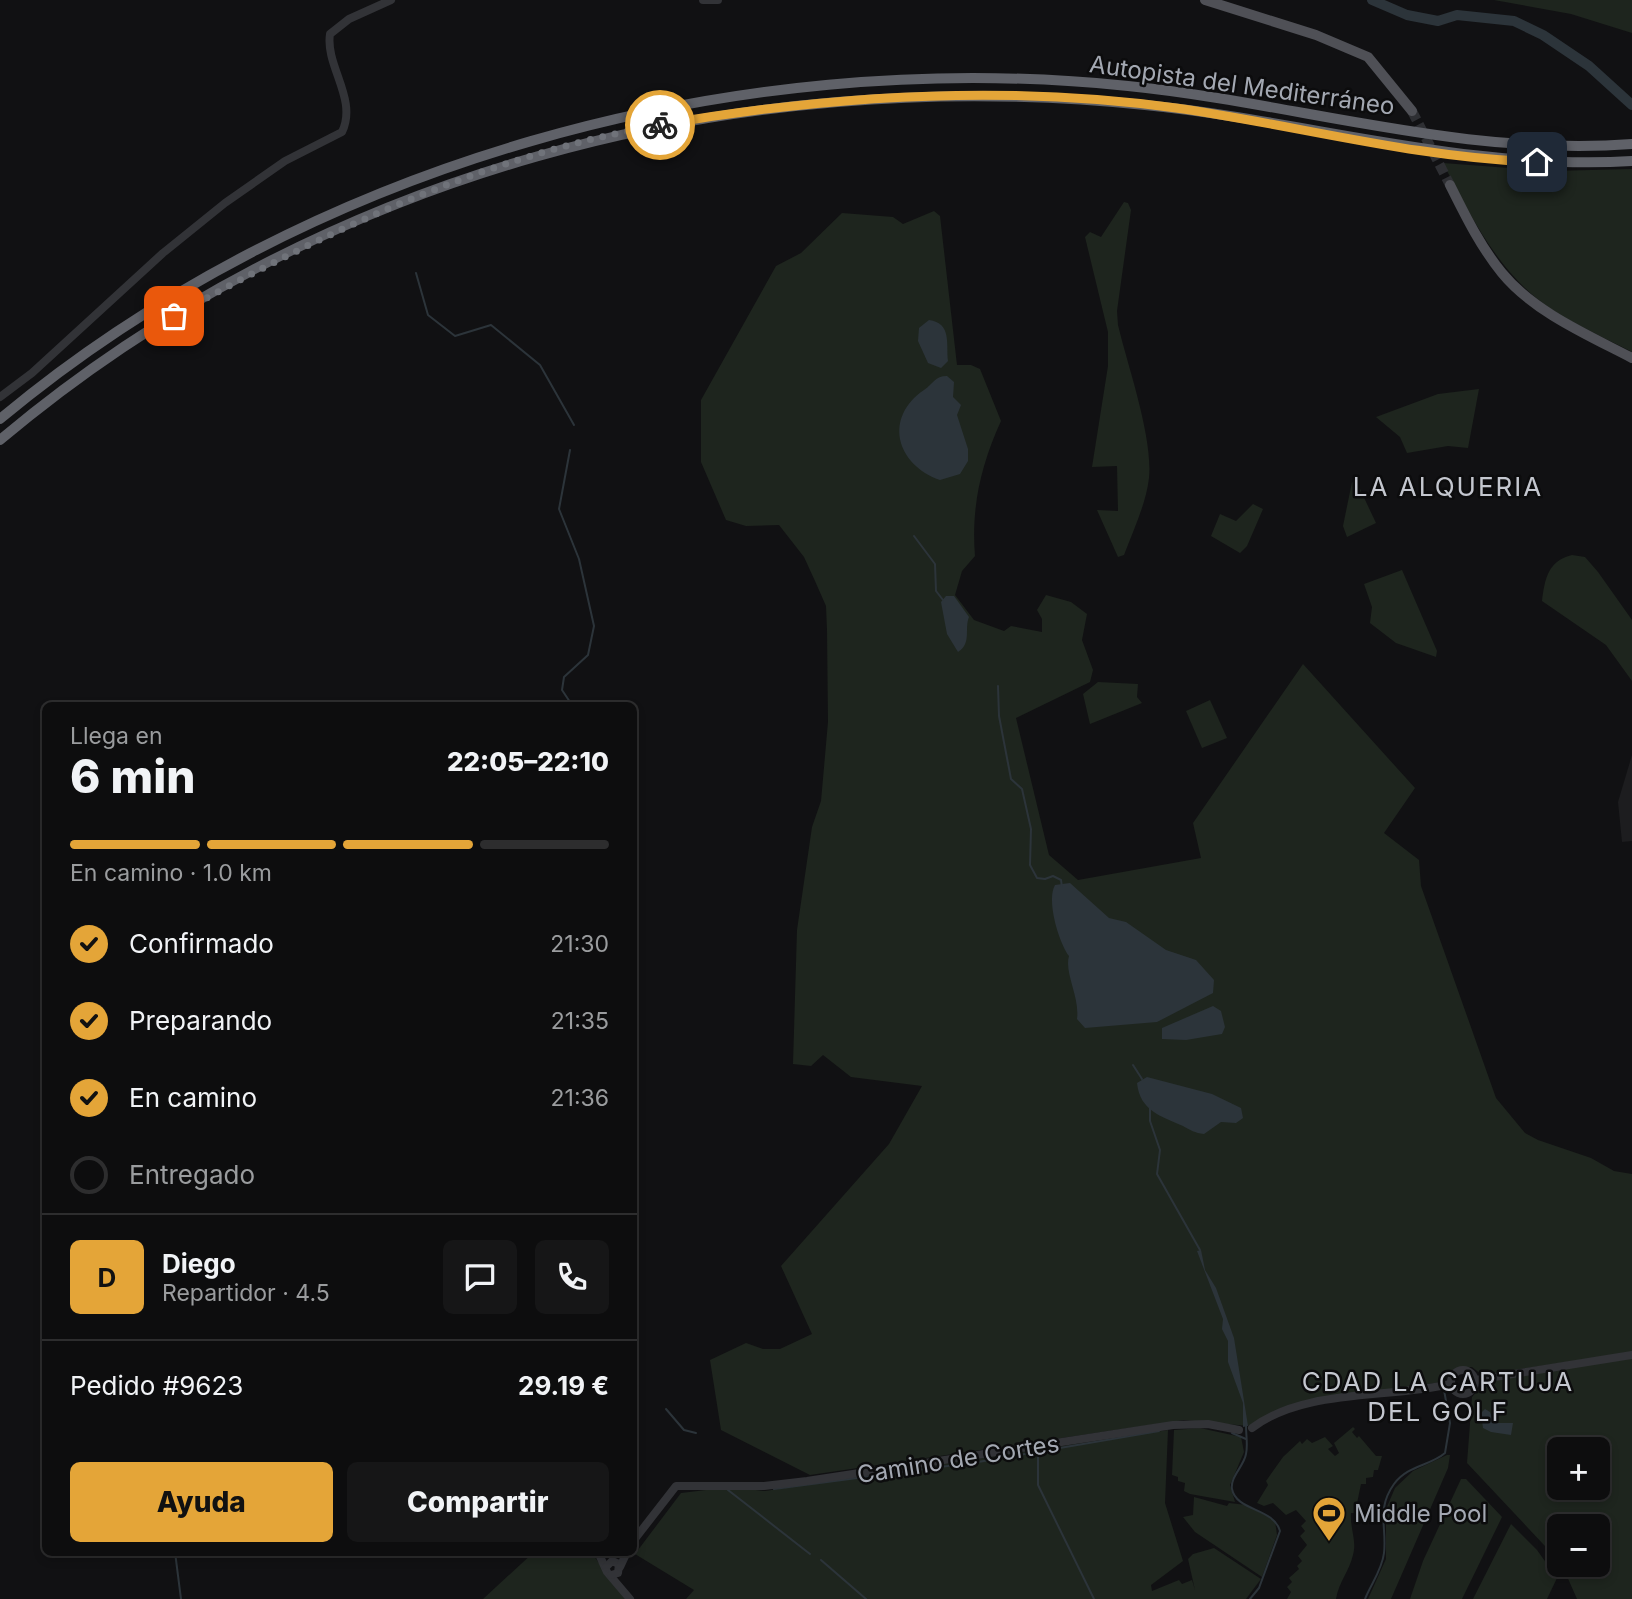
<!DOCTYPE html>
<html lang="es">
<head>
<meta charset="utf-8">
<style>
	body { margin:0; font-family:Inter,sans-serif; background:#161617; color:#f1f3f6; height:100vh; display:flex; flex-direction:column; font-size:26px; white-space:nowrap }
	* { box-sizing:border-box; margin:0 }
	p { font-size:23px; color:#9a9c9e }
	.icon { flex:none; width:38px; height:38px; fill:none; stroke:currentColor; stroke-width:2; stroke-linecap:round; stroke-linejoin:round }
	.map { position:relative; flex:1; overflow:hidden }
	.side { position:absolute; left:42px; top:702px; width:595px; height:854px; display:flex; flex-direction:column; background:#0d0d0e; border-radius:10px; box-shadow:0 4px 10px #0003,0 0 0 2px #2d2d2e }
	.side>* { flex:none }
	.buttons { position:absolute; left:1547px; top:1437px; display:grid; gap:14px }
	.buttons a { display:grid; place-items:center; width:63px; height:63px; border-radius:10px; background:#0d0d0e; box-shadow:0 4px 10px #0003,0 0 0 2px #2d2d2e; font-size:35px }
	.pin { position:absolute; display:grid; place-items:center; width:60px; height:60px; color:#fff; margin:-30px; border-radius:14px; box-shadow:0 4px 10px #0006 }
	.courier { position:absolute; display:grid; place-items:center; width:70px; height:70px; margin:-35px; border:5px solid #e4a538; border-radius:50%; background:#fff; color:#222; box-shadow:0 2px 9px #0007 }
	.headline em { font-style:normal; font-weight:800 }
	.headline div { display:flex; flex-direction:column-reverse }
	.headline { display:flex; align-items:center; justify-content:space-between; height:119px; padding:0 28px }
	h1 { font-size:46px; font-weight:800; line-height:52px }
	.bar { display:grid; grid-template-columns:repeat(4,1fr); gap:10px 7px; align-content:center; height:84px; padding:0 28px }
	.bar i { height:9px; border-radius:5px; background:#2d2d2e }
	.bar .current { background:#e4a538 }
	.bar p { grid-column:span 4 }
	.line { display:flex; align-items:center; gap:18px; padding:0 28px; border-top:2px solid #2d2d2e }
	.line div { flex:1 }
	.round { display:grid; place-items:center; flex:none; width:74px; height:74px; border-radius:10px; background:#161617 }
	ol { padding:0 28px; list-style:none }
	li { display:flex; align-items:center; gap:21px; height:77px }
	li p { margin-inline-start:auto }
	li .icon { padding:7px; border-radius:50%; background:#e4a538; color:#111; stroke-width:4 }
	li:last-child { color:#9a9c9e }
	li i { width:38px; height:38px; border:4px solid #2d2d2e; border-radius:50% }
	.primary-button { display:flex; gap:14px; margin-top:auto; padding:14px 28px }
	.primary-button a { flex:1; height:80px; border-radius:10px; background:#e4a538; color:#111; font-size:28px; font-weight:800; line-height:80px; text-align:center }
	.primary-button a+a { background:#161617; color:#f1f3f6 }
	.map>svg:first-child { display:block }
</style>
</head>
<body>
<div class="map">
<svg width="1632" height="1599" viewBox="0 0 1632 1599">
	<rect width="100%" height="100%" fill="#111113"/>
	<path fill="#1d1d1f" d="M 1632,755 L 1632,841 L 1622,842 L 1618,802 Z"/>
	<g fill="#1e251e" fill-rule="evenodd">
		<path d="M 1494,0 L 1632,0 L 1632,33 L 1571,14 Z"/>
		<path d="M 1443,163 L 1551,171 L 1632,169 L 1632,352 C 1605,338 1576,325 1551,309 C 1499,274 1471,217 1443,163 Z"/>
		<path d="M 1124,202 L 1128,203 L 1131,210 L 1117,311 L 1118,325 C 1128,367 1153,437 1149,478 C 1146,504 1133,531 1124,555 L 1118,557 L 1097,510 L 1118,511 L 1117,466 L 1092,467 L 1108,366 L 1108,332 L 1085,237 L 1090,232 L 1101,237 Z"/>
		<path d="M 934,211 L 940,216 L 957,365 L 971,365 L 980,369 L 1001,421 C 981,465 971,507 975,556 L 962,571 L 955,595 L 974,620 L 1004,631 L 1011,626 L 1042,632 L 1042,619 L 1037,610 L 1046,595 L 1071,602 L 1087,614 L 1082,640 L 1093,670 L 1090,682 L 1016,718 L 1049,855 L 1078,880 L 1201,858 L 1193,823 L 1303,664 L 1415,788 L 1384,833 L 1419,860 L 1421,886 L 1496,1098 L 1525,1133 L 1538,1140 L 1591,1158 L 1614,1171 L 1632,1174 L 1632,1352 L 1482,1375 L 1472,1367 L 1459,1367 L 1441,1382 L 1281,1408 L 1248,1426 L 1184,1420 L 810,1475 L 721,1430 L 710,1360 L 746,1343 L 763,1349 L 780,1349 L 812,1334 L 781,1266 L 889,1144 L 922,1086 L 851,1077 L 823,1055 L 811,1066 L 793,1064 L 797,930 L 812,827 L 821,801 L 828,722 L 827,630 L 826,606 L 815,581 L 804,557 L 779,525 L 746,526 L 726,520 L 701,462 L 701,400 L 776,266 L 801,253 L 842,213 L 893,217 L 903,224 Z"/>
		<path d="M 1479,389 L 1468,448 L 1448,446 L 1407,453 L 1400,437 L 1376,417 L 1438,394 Z"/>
		<path d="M 1352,482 L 1359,487 L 1376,523 L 1347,537 L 1343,526 Z"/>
		<path d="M 1253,504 L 1263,509 L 1247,546 L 1240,553 L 1211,536 L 1220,514 L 1236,521 Z"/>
		<path d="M 1572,555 L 1585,557 L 1598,572 L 1632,620 L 1632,681 L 1606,645 L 1542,601 C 1545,578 1548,561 1572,555 Z"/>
		<path d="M 1402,570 L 1437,651 L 1436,657 L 1396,643 L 1370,623 L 1372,607 L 1364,584 Z"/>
		<path d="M 1098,682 L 1138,684 L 1137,697 L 1142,703 L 1090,724 L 1083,694 Z"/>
		<path d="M 1210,700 L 1227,738 L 1202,748 L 1186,711 Z"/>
		<path d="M 1632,1358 L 1632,1599 L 1577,1599 L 1562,1565 L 1598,1564 L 1598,1526 L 1559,1526 L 1559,1561 L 1467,1463 L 1472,1397 L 1486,1381 ZM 1559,1449 L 1598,1449 L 1598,1488 L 1559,1488 Z"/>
		<path d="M 1353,1427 L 1355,1429 L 1352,1432 L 1357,1438 L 1359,1436 L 1376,1456 L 1382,1456 L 1378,1470 L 1374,1470 L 1373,1477 L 1366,1478 L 1366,1484 L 1361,1484 L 1355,1513 L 1351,1513 C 1350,1530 1357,1540 1353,1555 C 1349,1572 1339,1581 1336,1599 L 1287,1599 L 1291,1592 L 1287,1587 L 1292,1582 L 1289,1578 L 1299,1569 L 1297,1566 L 1302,1561 L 1298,1556 L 1307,1545 L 1300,1536 L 1305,1531 L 1301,1526 L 1306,1521 L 1296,1510 L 1286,1515 L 1273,1503 L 1264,1506 L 1257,1503 L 1268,1485 L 1266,1481 L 1283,1457 L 1300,1441 L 1302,1444 L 1307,1439 L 1312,1443 L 1325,1437 L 1333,1446 L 1328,1449 L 1335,1456 L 1339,1453 L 1334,1443 Z"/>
		<path d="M 1200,1428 L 1241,1437 L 1244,1452 L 1230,1485 L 1235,1502 L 1190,1494 L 1184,1491 L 1185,1483 L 1178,1481 L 1178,1477 L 1172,1475 L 1174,1430 Z"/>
		<path d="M 1168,1430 L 1165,1503 L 1183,1561 L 1151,1585 L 1152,1591 L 1179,1580 L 1182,1584 L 1192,1580 L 1195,1590 L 1188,1559 L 1193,1554 L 1214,1548 L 1261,1579 L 1246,1599 L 686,1599 L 694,1590 L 635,1554 L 681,1493 L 731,1487 L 765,1491 Z"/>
		<path d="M 1447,1455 L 1450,1455 L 1448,1468 L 1391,1599 L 1368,1599 L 1386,1559 L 1386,1509 L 1395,1488 L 1413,1471 Z"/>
		<path d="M 1461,1479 L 1466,1479 L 1502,1517 L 1462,1599 L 1410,1599 L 1423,1561 Z"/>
		<path d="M 1194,1497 L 1227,1506 L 1229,1503 L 1247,1505 L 1275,1521 L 1277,1535 L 1262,1577 L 1195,1532 L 1183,1517 L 1193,1515 Z"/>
		<path d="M 1511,1524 L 1537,1550 L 1557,1578 L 1547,1599 L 1473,1599 Z"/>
		<path d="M 534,1552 L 591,1552 L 625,1599 L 483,1599 Z"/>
	</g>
	<g fill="#2c343a">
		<path d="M 929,320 C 952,323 946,344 948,361 L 941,368 L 928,363 L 918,341 L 919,328 Z"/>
		<path d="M 947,376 L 954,382 L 953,397 L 961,405 L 957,415 L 968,449 L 968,461 L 960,474 L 940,480 C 895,464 884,417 924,390 C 933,384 935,376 947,376 Z"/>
		<path d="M 946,596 L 954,596 L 969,617 C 964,629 972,643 958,652 L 947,634 L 941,602 Z"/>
		<path d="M 1070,883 L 1109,918 L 1126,922 L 1166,950 L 1196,960 L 1214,980 L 1213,993 L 1157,1022 L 1085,1028 L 1077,1019 C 1080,997 1064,973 1069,956 C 1059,943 1046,900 1055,885 Z"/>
		<path d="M 1213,1006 L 1221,1011 L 1225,1027 L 1222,1034 L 1186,1040 L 1162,1039 L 1162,1028 Z"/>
		<path d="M 1147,1077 L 1212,1094 L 1241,1108 L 1243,1118 L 1236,1123 L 1221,1122 L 1204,1134 C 1195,1133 1190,1130 1183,1126 C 1161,1116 1140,1111 1137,1083 Z"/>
		<path d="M 1201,1250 L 1205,1270 L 1216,1288 L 1234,1338 L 1248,1426 L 1243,1427 L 1243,1403 L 1228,1362 L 1228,1341 L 1222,1329 L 1223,1319 L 1197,1251 Z"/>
		<path d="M 1485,1409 L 1490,1412 L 1494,1423 L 1513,1423 L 1511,1435 L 1491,1432 L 1483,1428 L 1481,1413 Z"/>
	</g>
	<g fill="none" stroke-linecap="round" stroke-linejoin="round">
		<g stroke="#2c343a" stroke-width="2">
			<path d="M 416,273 L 428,315 L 455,336 L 491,325 L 540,365 L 574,425"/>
			<path d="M 570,450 L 559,509 L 579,559 L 594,626 L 588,655 L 564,677 L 562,690 L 572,705"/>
			<path d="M 914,536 L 935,564 L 936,591 L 943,600"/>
			<path d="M 998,686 L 999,716 L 1011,779 L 1022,789 L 1031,829 L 1030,865 L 1037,878 L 1045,879 L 1053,876 L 1061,880 L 1062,887"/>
			<path d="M 1133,1065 L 1142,1079"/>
			<path d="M 1150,1108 L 1150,1121 L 1160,1150 L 1157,1174 L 1200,1250"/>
			<path d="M 666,1409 L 684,1430 L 696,1433"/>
			<path d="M 1246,1426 C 1246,1435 1248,1446 1246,1454 C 1244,1466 1230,1477 1232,1489 C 1236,1511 1274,1508 1280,1531 L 1259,1588 L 1250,1599"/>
			<path d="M 1232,1433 L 1246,1439"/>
			<path d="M 1038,1452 L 1038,1485 L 1094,1599"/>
			<path d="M 774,1489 L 978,1462 L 1159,1431"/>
			<path d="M 728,1490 L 810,1554"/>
			<path d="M 175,1552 L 181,1599"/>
			<path d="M 821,1560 L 866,1599"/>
			<path d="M 1365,1599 C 1371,1584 1382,1570 1384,1553 C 1387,1527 1376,1509 1394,1484 C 1408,1465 1430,1466 1445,1453 L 1450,1423 L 1444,1390"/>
		</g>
		<path stroke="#2c343a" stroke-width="10" d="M 1372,0 L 1407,15 L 1438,21 L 1457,15 L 1514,21 L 1543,35 L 1589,66 L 1632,105"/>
		<path stroke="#2e2f33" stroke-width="10" stroke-dasharray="10 5" stroke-linecap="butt" d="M 1412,111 L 1450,185"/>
		<g stroke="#323337" stroke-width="8">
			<path d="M 703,0 L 718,0"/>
			<path d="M 0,397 L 32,373 L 163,253 L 225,203 L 285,161 L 342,132 C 358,99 325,66 330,34 L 349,19 L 391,0"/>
			<circle cx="1463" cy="1382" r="12"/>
			<path d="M 1476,1380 L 1632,1355"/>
			<path d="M 1252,1428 C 1305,1388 1388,1399 1450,1384"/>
			<path d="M 634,1540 L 676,1486 L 764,1486 L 807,1481 L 1173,1425 L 1208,1424 L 1239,1430"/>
			<path d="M 598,1552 L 607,1572 L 630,1599"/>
			<path d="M 606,1567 L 612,1561 L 619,1564 L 618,1573 L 611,1575"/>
			<path d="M 620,1567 L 627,1552"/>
		</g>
		<g stroke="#4f5056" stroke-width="10">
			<path d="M 1205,0 L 1316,35 L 1368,57 L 1412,111"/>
			<path d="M 1450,185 C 1465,215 1480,246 1502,273 C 1534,312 1588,335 1632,358"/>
		</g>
		<g stroke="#5f6168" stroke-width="10">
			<path d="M 0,419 C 306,163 734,45 1128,86 C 1296,103 1461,157 1632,144"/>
			<path d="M 0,440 C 318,172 734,63 1145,105 C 1308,121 1466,171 1632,161"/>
		</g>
	</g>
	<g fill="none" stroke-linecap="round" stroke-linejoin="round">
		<path stroke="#70737a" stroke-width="7" stroke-dasharray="0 12.6" d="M 174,316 C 326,231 487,155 660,125"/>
		<path stroke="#e4a538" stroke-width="9" d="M 660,125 C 831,95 1003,84 1176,108 C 1296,125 1415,158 1537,162"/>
	</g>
	<defs>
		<symbol id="stadium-pin" viewBox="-11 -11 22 30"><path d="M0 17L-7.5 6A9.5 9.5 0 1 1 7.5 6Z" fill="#e4a538" stroke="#0c0c0d"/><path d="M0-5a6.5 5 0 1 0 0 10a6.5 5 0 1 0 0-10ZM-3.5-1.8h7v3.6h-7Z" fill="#111"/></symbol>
	</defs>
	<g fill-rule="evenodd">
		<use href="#stadium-pin" x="1310" y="1494" width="38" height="52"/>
	</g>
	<g text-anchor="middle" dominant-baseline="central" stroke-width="5" stroke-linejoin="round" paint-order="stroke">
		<g font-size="24" fill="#a3a8b2" stroke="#0c0c0d">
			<text transform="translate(1242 85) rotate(8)">Autopista del Mediterráneo</text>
			<text transform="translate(958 1459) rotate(-9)">Camino de Cortes</text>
		</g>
		<g font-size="24" fill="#a3a8b2" stroke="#0c0c0d" text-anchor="start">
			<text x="1354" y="1513">Middle Pool</text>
		</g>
		<g font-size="26" letter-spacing="2" fill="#c4c7cf" stroke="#0c0c0d">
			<text x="1448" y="486">LA ALQUERIA</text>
			<text x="1438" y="1381">CDAD LA CARTUJA<tspan x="1438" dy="30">DEL GOLF</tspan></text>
		</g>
	</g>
</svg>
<div class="buttons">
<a>+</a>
<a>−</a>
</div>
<div class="pin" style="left:174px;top:316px;background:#ea580c"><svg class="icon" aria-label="bag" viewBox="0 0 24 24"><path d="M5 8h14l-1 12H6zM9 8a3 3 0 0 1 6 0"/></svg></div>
<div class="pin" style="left:1537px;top:162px;background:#1f2937"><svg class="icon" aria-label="home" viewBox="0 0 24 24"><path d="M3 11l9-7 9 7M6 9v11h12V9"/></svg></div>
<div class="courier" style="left:660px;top:125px"><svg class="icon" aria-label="bike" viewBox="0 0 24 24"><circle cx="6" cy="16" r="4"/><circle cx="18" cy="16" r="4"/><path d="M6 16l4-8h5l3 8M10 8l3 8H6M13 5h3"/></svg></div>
<section class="side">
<div class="headline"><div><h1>6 min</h1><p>Llega en</p></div><em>22:05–22:10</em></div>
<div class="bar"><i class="current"></i><i class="current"></i><i class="current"></i><i></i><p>En camino · 1.0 km</p></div>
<ol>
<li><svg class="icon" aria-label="check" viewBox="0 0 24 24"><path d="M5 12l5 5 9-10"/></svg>Confirmado<p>21:30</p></li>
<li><svg class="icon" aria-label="check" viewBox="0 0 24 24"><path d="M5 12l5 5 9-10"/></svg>Preparando<p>21:35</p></li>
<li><svg class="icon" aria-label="check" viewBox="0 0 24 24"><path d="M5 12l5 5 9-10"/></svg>En camino<p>21:36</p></li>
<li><i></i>Entregado</li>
</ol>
<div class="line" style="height:126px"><b class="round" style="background:#e4a538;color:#111">D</b><div><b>Diego</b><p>Repartidor · 4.5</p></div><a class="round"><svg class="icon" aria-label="chat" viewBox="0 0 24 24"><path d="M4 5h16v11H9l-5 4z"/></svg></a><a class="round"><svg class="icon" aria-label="phone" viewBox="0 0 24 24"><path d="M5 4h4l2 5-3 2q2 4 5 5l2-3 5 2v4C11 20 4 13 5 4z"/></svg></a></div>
<div class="line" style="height:91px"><div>Pedido #9623</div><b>29.19 €</b></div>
<div class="primary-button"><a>Ayuda</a><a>Compartir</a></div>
</section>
</div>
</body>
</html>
